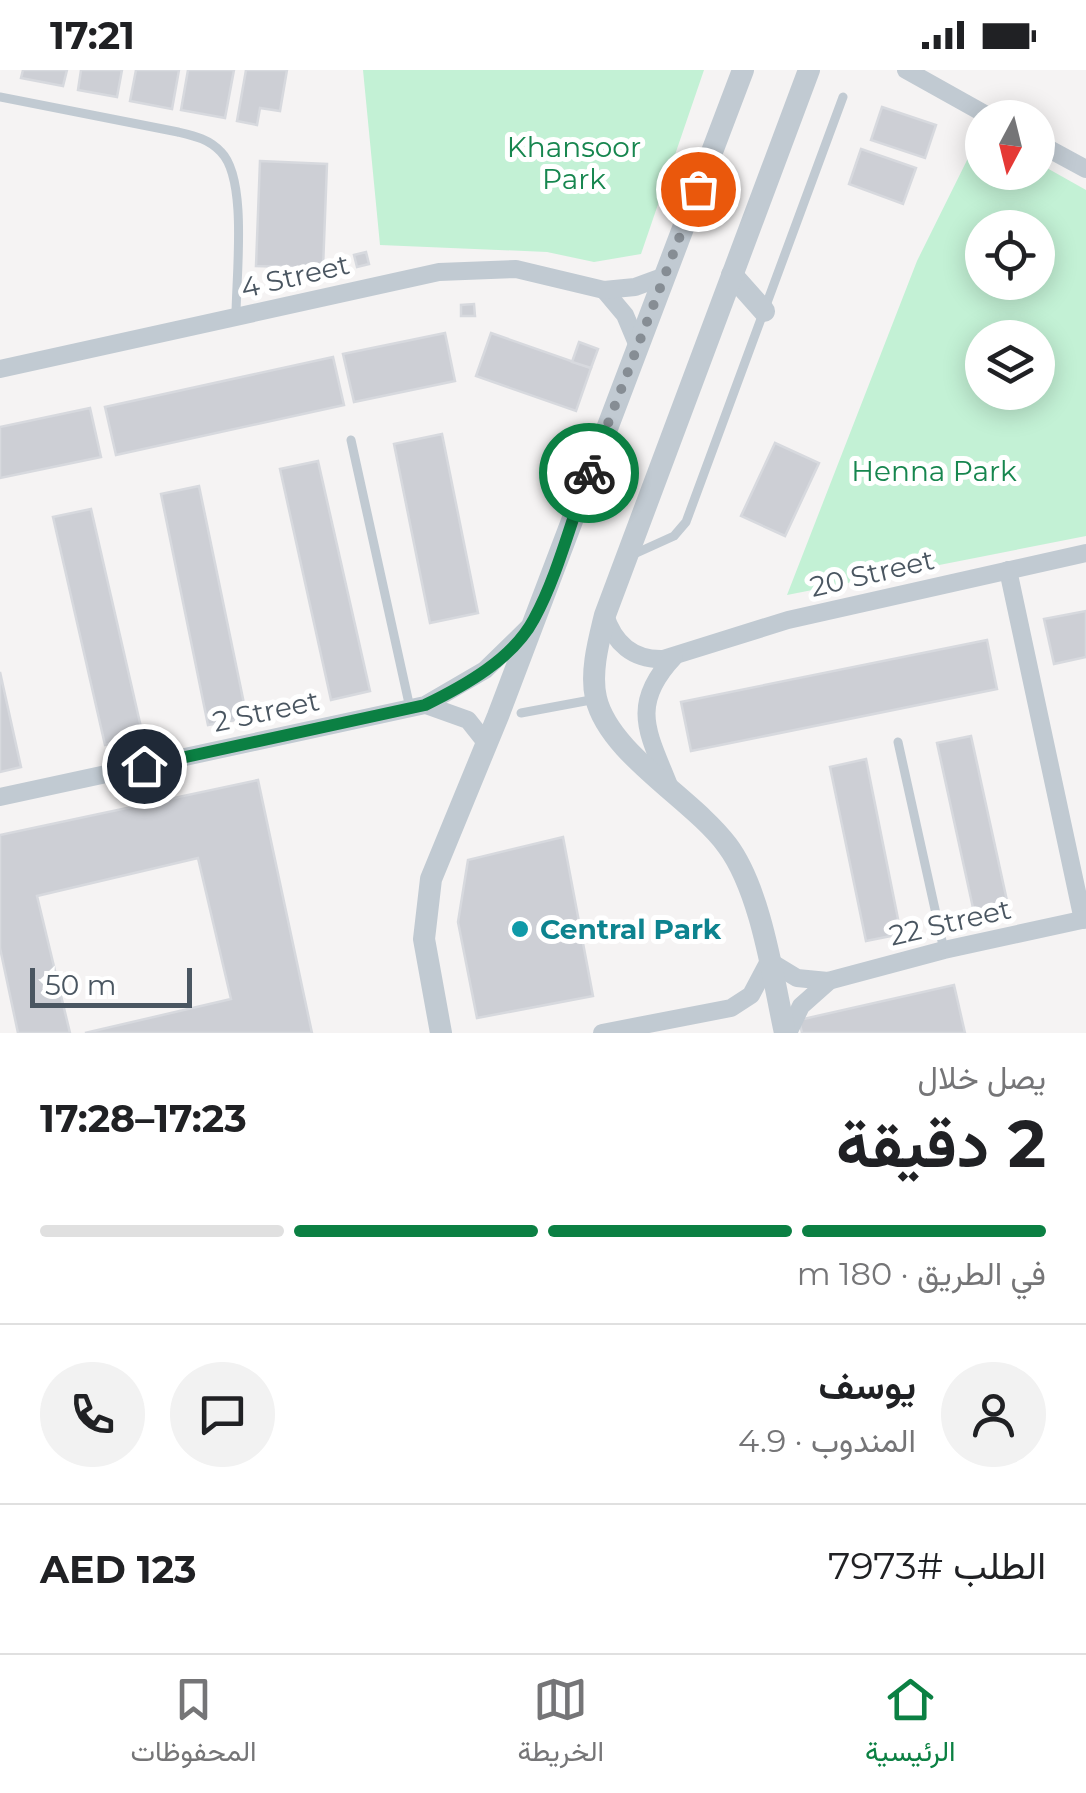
<!DOCTYPE html>
<html lang="ar">
<head>
<meta charset="utf-8">
<style>
	body { margin:0; font-family:Montserrat,Vazirmatn,sans-serif; background:#f2f2f2; color:#202124; direction:rtl; height:100vh; display:flex; flex-direction:column; font-size:38px; white-space:nowrap }
	* { box-sizing:border-box; margin:0 }
	p { font-size:32px; color:#757577 }
	.icon { flex:none; width:55px; height:55px; fill:none; stroke:currentColor; stroke-width:2; stroke-linecap:round; stroke-linejoin:round }
	.map { position:relative; height:963px; overflow:hidden; direction:ltr }
	.sheet { display:flex; flex-direction:column; background:#fff; flex:1 }
	.sheet>* { flex:none }
	.needle { width:65px; rotate:187deg }
	.controls { position:absolute; left:965px; top:30px; display:grid; gap:20px }
	.controls a { display:grid; place-items:center; width:90px; height:90px; border-radius:50%; background:#fff; box-shadow:0 5px 25px #0003; font-size:50px }
	.scale { position:absolute; left:30px; bottom:25px; width:162px; box-sizing:border-box; padding-left:10px; border:5px solid #4a5661; border-top:0; font-size:28px; line-height:35px; white-space:nowrap; color:#4a5661; -webkit-text-stroke:8px #fff; paint-order:stroke }
	.pin { position:absolute; display:grid; place-items:center; width:85px; height:85px; color:#fff; margin:-42px; border:5px solid #fff; border-radius:50%; box-shadow:0 2px 10px #0007 }
	.courier { position:absolute; display:grid; place-items:center; width:100px; height:100px; margin:-50px; border:8px solid #0b8043; border-radius:50%; background:#fff; color:#222; box-shadow:0 2px 12px #0007 }
	.overview em { font-style:normal; font-weight:700 }
	.overview div { display:flex; flex-direction:column-reverse }
	.overview { display:flex; align-items:center; justify-content:space-between; height:170px; padding:0 40px }
	h1 { font-size:65px; font-weight:700; line-height:75px }
	.bar { display:grid; grid-template-columns:repeat(4,1fr); gap:15px 10px; align-content:center; height:120px; padding:0 40px }
	.bar i { height:12px; border-radius:8px; background:#e0e0e0 }
	.bar .selected { background:#0b8043 }
	.bar p { grid-column:span 4 }
	.line { display:flex; align-items:center; gap:25px; padding:0 40px; border-top:2px solid #e0e0e0 }
	.line div { flex:1 }
	.round { display:grid; place-items:center; flex:none; width:105px; height:105px; border-radius:52px; background:#f2f2f2 }
	.status { display:flex; justify-content:space-between; align-items:center; height:70px; padding:0 50px; background:#fff; direction:ltr }
	.status svg { height:28px; fill:currentColor }
	.tab-bar { display:flex; justify-content:space-around; align-items:center; height:140px; border-top:2px solid #e0e0e0; background:#fff; font-size:28px; color:#757577 }
	.tab-bar a { display:grid; justify-items:center; gap:5px }
	.tab-bar .selected { color:#0b8043 }
	.map>svg:first-child { display:block }
</style>
</head>
<body>
<div class="status"><b>17:21</b><svg viewBox="0 0 49 12"><path d="M0 12V9h3v3zM5 12V6h3v6zM10 12V3h3v9zM15 12V0h3v12zM26 1h20v11H26zM47 4h2v5h-2z"/></svg></div>
<div class="map">
<svg width="1086" height="963" viewBox="0 0 1086 963">
	<rect width="100%" height="100%" fill="#f5f3f3"/>
	<g fill="#c3f1d5" fill-rule="evenodd">
		<path d="M 363,0 L 704,0 L 641,184 L 594,192 L 547,182 L 380,175 Z"/>
		<path d="M 981,62 L 982,102 L 1038,102 L 1038,93 L 1086,120 L 1086,466 L 787,525 L 917,191 ZM 982,158 L 1038,158 L 1038,212 L 982,212 ZM 982,268 L 1038,268 L 1038,322 L 982,322 Z"/>
	</g>
	<g fill="#cdcfd5" stroke="#d7d9de" stroke-width="2.5">
		<path d="M 23,0 L 67,0 L 63,16 L 21,8 Z"/>
		<path d="M 81,0 L 122,0 L 117,27 L 78,20 Z"/>
		<path d="M 136,0 L 179,0 L 172,39 L 130,31 Z"/>
		<path d="M 188,0 L 234,0 L 225,48 L 181,40 Z"/>
		<path d="M 246,0 L 287,0 L 280,41 L 260,38 L 257,55 L 237,51 Z"/>
		<path d="M 882,37 L 936,55 L 925,88 L 871,70 Z"/>
		<path d="M 861,79 L 916,98 L 903,134 L 849,114 Z"/>
		<path d="M 260,91 L 327,94 L 323,198 L 256,196 Z"/>
		<path d="M 366,182 L 369,194 L 357,197 L 354,185 Z"/>
		<path d="M 474,234 L 475,246 L 461,246 L 461,235 Z"/>
		<path d="M 445,263 L 455,311 L 354,332 L 343,284 Z"/>
		<path d="M 491,263 L 591,298 L 576,341 L 476,306 Z"/>
		<path d="M 579,272 L 598,279 L 591,298 L 572,292 Z"/>
		<path d="M 333,287 L 344,335 L 116,385 L 105,337 Z"/>
		<path d="M 90,338 L 101,387 L 0,408 L 0,357 Z"/>
		<path d="M 442,364 L 478,543 L 430,553 L 394,374 Z"/>
		<path d="M 775,373 L 819,393 L 785,466 L 741,446 Z"/>
		<path d="M 318,391 L 370,621 L 331,630 L 280,399 Z"/>
		<path d="M 199,416 L 247,648 L 208,655 L 161,424 Z"/>
		<path d="M 91,439 L 143,666 L 105,675 L 53,447 Z"/>
		<path d="M 1086,541 L 1086,587 L 1054,594 L 1044,549 Z"/>
		<path d="M 987,570 L 997,619 L 691,681 L 681,632 Z"/>
		<path d="M 0,602 L 21,697 L 0,702 Z"/>
		<path d="M 971,666 L 1009,840 L 975,847 L 937,673 Z"/>
		<path d="M 866,689 L 901,864 L 866,871 L 830,697 Z"/>
		<path d="M 258,710 L 312,963 L 85,963 L 231,929 L 198,788 L 37,826 L 70,963 L 18,963 L 0,878 L 0,765 Z"/>
		<path d="M 563,767 L 593,926 L 477,948 L 458,852 L 468,790 Z"/>
		<path d="M 954,915 L 965,963 L 802,963 L 799,950 Z"/>
	</g>
	<g fill="none" stroke-linecap="round" stroke-linejoin="round">
		<g stroke="#c1cad2" stroke-width="9">
			<path d="M 0,27 L 178,62 C 195,66 209,69 221,82 C 248,109 236,207 236,245"/>
			<path d="M 351,370 L 410,638"/>
			<path d="M 632,485 L 674,466 L 686,452 L 843,27"/>
			<path d="M 521,643 L 596,629"/>
			<path d="M 898,672 L 944,880"/>
		</g>
		<g stroke="#c1cad2" stroke-width="18">
			<path d="M 906,0 L 992,48"/>
			<path d="M 1038,73 L 1086,99"/>
			<path d="M 604,220 L 625,245 L 638,276"/>
			<path d="M 0,299 L 439,202 L 516,199 L 604,220 L 635,217 L 665,206"/>
			<path d="M 1008,500 L 1083,850"/>
			<path d="M 605,545 C 614,573 633,590 663,589 L 788,550 L 1086,483"/>
			<path d="M 426,635 L 468,650 L 487,674"/>
			<path d="M 670,718 C 649,664 628,636 674,587"/>
			<path d="M 0,727 L 425,635 L 485,600 L 528,558"/>
			<path d="M 602,963 L 731,938 L 751,925 L 769,891 L 797,908 L 828,911 L 944,880 L 1086,849"/>
			<path d="M 788,963 L 801,936 L 828,912"/>
		</g>
		<g stroke="#c1cad2" stroke-width="22">
			<path d="M 732,205 L 764,241"/>
			<path d="M 441,963 L 424,869 L 431,809 L 498,646 L 743,0"/>
			<path d="M 785,963 C 773,908 761,820 727,775 C 693,729 609,684 596,628 C 590,602 599,570 605,545 L 809,0"/>
		</g>
	</g>
	<g fill="none" stroke-linecap="round" stroke-linejoin="round">
		<path stroke="#868d94" stroke-width="10" stroke-dasharray="0 18" d="M 589,403 L 698,119"/>
		<path stroke="#0b8043" stroke-width="12" d="M 144,696 L 425,635 C 464,616 513,589 534,549 C 558,505 571,450 589,403"/>
	</g>
	<circle fill="#0f9aa8" stroke="#fff" stroke-width="4" cx="520" cy="859" r="10"/>
	<g text-anchor="middle" dominant-baseline="central" stroke-width="10" stroke-linejoin="round" paint-order="stroke">
		<g font-size="28" fill="#17864f" stroke="#fff">
			<text x="574" y="77">Khansoor<tspan x="574" dy="32">Park</tspan></text>
			<text x="934" y="401">Henna Park</text>
		</g>
		<g font-size="28" fill="#4a5661" stroke="#fff">
			<text transform="translate(295 206) rotate(-13)">4 Street</text>
			<text transform="translate(872 503) rotate(-13)">20 Street</text>
			<text transform="translate(266 641) rotate(-12)">2 Street</text>
			<text transform="translate(950 852) rotate(-13)">22 Street</text>
		</g>
		<g font-size="28" font-weight="bold" fill="#0d838f" stroke="#fff" text-anchor="start">
			<text x="540" y="859">Central Park</text>
		</g>
	</g>
</svg>
<div class="controls">
<a><svg class="needle" viewBox="-14 -14 28 28"><path d="M0-13l5 13h-10z" fill="#e53935"/><path d="M0 13l5-13h-10z" fill="#757577"/></svg></a>
<a><svg class="icon" aria-label="locate" viewBox="0 0 24 24"><circle cx="12" cy="12" r="6"/><path d="M12 2v4M12 18v4M2 12h4M18 12h4"/></svg></a>
<a><svg class="icon" aria-label="layers" viewBox="0 0 24 24"><path d="M12 4l9 5-9 5-9-5zM3 14l9 5 9-5"/></svg></a>
</div>
<div class="scale">50 m</div>
<div class="pin" style="left:698px;top:119px;background:#ea580c"><svg class="icon" aria-label="bag" viewBox="0 0 24 24"><path d="M5 8h14l-1 12H6zM9 8a3 3 0 0 1 6 0"/></svg></div>
<div class="pin" style="left:144px;top:696px;background:#1f2937"><svg class="icon" aria-label="home" viewBox="0 0 24 24"><path d="M3 11l9-7 9 7M6 9v11h12V9"/></svg></div>
<div class="courier" style="left:589px;top:403px"><svg class="icon" aria-label="bike" viewBox="0 0 24 24"><circle cx="6" cy="16" r="4"/><circle cx="18" cy="16" r="4"/><path d="M6 16l4-8h5l3 8M10 8l3 8H6M13 5h3"/></svg></div>
</div>
<section class="sheet">
<div class="overview"><div><h1>2 دقيقة</h1><p>يصل خلال</p></div><em>17:23–17:28</em></div>
<div class="bar"><i class="selected"></i><i class="selected"></i><i class="selected"></i><i></i><p>في الطريق · 180 m</p></div>
<div class="line" style="height:180px"><a class="round"><svg class="icon" aria-label="person" viewBox="0 0 24 24"><circle cx="12" cy="8" r="4"/><path d="M4 21q1-7 8-7t8 7"/></svg></a><div><b>يوسف</b><p>المندوب · 4.9</p></div><a class="round"><svg class="icon" aria-label="chat" viewBox="0 0 24 24"><path d="M4 5h16v11H9l-5 4z"/></svg></a><a class="round"><svg class="icon" aria-label="phone" viewBox="0 0 24 24"><path d="M5 4h4l2 5-3 2q2 4 5 5l2-3 5 2v4C11 20 4 13 5 4z"/></svg></a></div>
<div class="line" style="height:130px"><div>الطلب #7973</div><b>AED 123</b></div>
</section>
<nav class="tab-bar">
<a class="selected"><svg class="icon" aria-label="home" viewBox="0 0 24 24"><path d="M3 11l9-7 9 7M6 9v11h12V9"/></svg>الرئيسية</a>
<a><svg class="icon" aria-label="map" viewBox="0 0 24 24"><path d="M3 6l6-2 6 2 6-2v14l-6 2-6-2-6 2zM9 4v14M15 6v14"/></svg>الخريطة</a>
<a><svg class="icon" aria-label="saved" viewBox="0 0 24 24"><path d="M7 4h10v16l-5-4-5 4z"/></svg>المحفوظات</a>
</nav>
</body>
</html>
